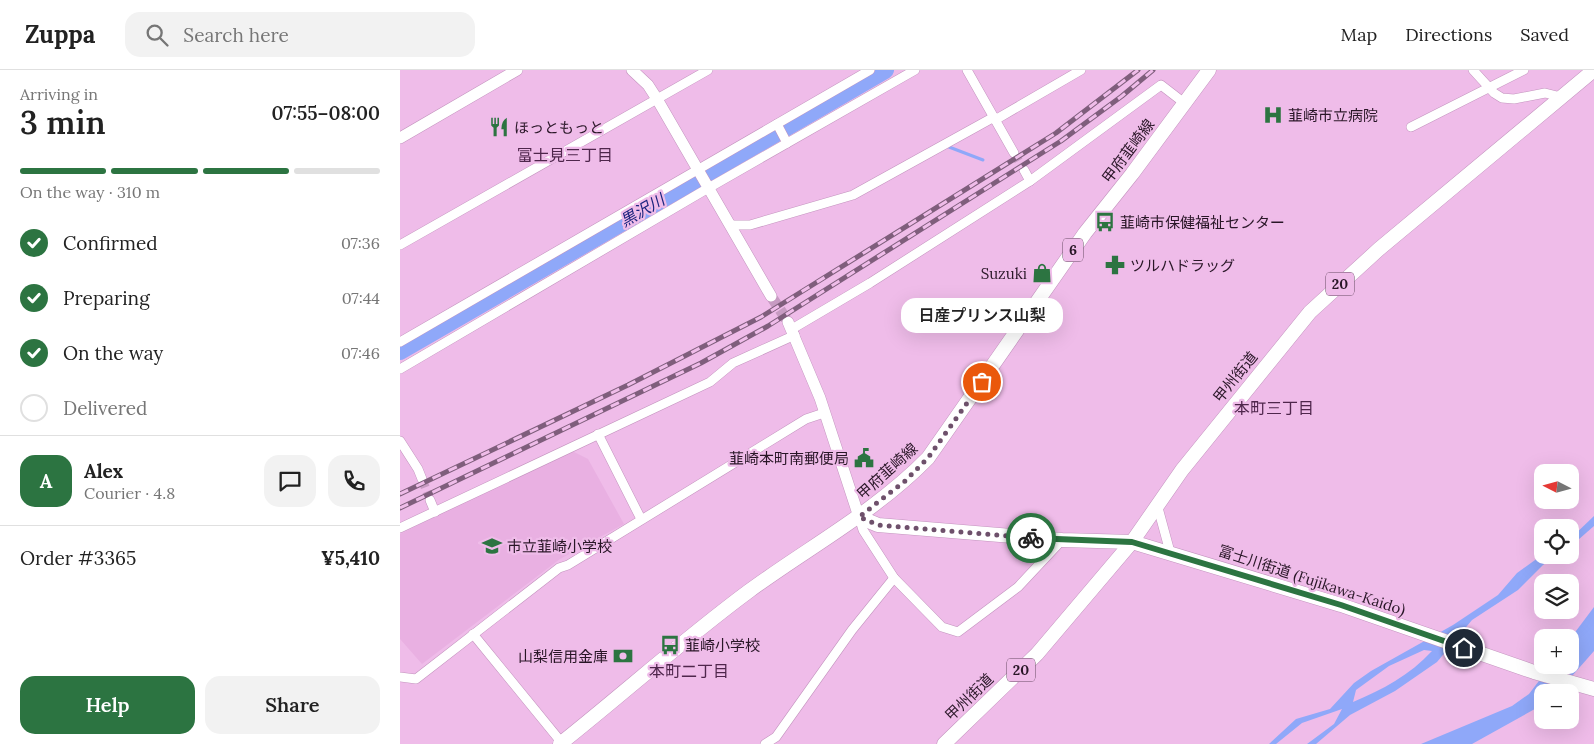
<!DOCTYPE html>
<html lang="en">
<head>
<meta charset="utf-8">
<style>
	body { margin:0; font-family:Lora,"Noto Sans JP",serif; background:#f2f2f2; color:#222; height:100vh; display:flex; flex-direction:column; font-size:19px; white-space:nowrap }
	* { box-sizing:border-box; margin:0 }
	p { font-size:16px; color:#767676 }
	.icon { flex:none; width:28px; height:28px; fill:none; stroke:currentColor; stroke-width:2; stroke-linecap:round; stroke-linejoin:round }
	.map { position:relative; flex:1; overflow:hidden }
	.details { display:flex; flex-direction:column; background:#fff; width:400px }
	.details>* { flex:none }
	.needle { width:32px; rotate:276deg }
	.buttons { position:absolute; left:1134px; top:394px; display:grid; gap:10px }
	.buttons a { display:grid; place-items:center; width:45px; height:45px; border-radius:10px; background:#fff; box-shadow:0 5px 20px #0002; font-size:25px }
	.pin { position:absolute; display:grid; place-items:center; width:42px; height:42px; color:#fff; margin:-21px; border:2px solid #fff; border-radius:50%; box-shadow:0 1px 5px #0007 }
	.courier { position:absolute; display:grid; place-items:center; width:50px; height:50px; margin:-25px; border:4px solid #2c7441; border-radius:50%; background:#fff; color:#222; box-shadow:0 1px 6px #0007 }
	.bubble { position:absolute; height:35px; border-radius:15px; background:#fff; box-shadow:0 5px 20px #0002; font-size:16px; font-weight:600; line-height:35px; text-align:center }
	.head em { font-style:normal; font-weight:600 }
	.head div { display:flex; flex-direction:column-reverse }
	.head { display:flex; align-items:center; justify-content:space-between; height:85px; padding:0 20px }
	h1 { font-size:32px; font-weight:600; line-height:38px }
	.bar { display:grid; grid-template-columns:repeat(4,1fr); gap:8px 5px; align-content:center; height:60px; padding:0 20px }
	.bar i { height:6px; border-radius:4px; background:#e0e0e0 }
	.bar .active { background:#2c7441 }
	.bar p { grid-column:span 4 }
	.line { display:flex; align-items:center; gap:12px; padding:0 20px; border-top:1px solid #e0e0e0 }
	.line div { flex:1 }
	.round { display:grid; place-items:center; flex:none; width:52px; height:52px; border-radius:15px; background:#f2f2f2 }
	ol { padding:0 20px; list-style:none }
	li { display:flex; align-items:center; gap:15px; height:55px }
	li p { margin-inline-start:auto }
	li .icon { padding:5px; border-radius:50%; background:#2c7441; color:#fff; stroke-width:4 }
	li:last-child { color:#767676 }
	li i { width:28px; height:28px; border:2px solid #e0e0e0; border-radius:50% }
	.cta { display:flex; gap:10px; margin-top:auto; padding:10px 20px }
	.cta a { flex:1; height:58px; border-radius:15px; background:#2c7441; color:#fff; font-size:20px; font-weight:600; line-height:58px; text-align:center }
	.cta a+a { background:#f2f2f2; color:#222 }
	header { display:flex; align-items:center; gap:30px; box-sizing:border-box; height:70px; padding:0 25px; background:#fff; border-bottom:1px solid #e0e0e0 }
	header strong { font-size:24px }
	nav { display:flex; gap:28px; margin-inline-start:auto; font-size:18px }
	.search { width:350px; height:45px; background:#f2f2f2; display:flex; align-items:center; gap:12px; box-sizing:border-box; padding:0 18px; border-radius:15px; color:#767676; font-size:19px }
	main { display:flex; flex:1; min-height:0 }
	.map>svg:first-child { display:block }
</style>
</head>
<body>
<header>
<strong>Zuppa</strong>
<div class="search"><svg class="icon" aria-label="search" viewBox="0 0 24 24"><circle cx="10" cy="10" r="6"/><path d="M15 15l6 6"/></svg>Search here</div>
<nav><a>Map</a><a>Directions</a><a>Saved</a></nav>
</header>
<main>
<section class="details">
<div class="head"><div><h1>3 min</h1><p>Arriving in</p></div><em>07:55–08:00</em></div>
<div class="bar"><i class="active"></i><i class="active"></i><i class="active"></i><i></i><p>On the way · 310 m</p></div>
<ol>
<li><svg class="icon" aria-label="check" viewBox="0 0 24 24"><path d="M5 12l5 5 9-10"/></svg>Confirmed<p>07:36</p></li>
<li><svg class="icon" aria-label="check" viewBox="0 0 24 24"><path d="M5 12l5 5 9-10"/></svg>Preparing<p>07:44</p></li>
<li><svg class="icon" aria-label="check" viewBox="0 0 24 24"><path d="M5 12l5 5 9-10"/></svg>On the way<p>07:46</p></li>
<li><i></i>Delivered</li>
</ol>
<div class="line" style="height:90px"><b class="round" style="background:#2c7441;color:#fff">A</b><div><b>Alex</b><p>Courier · 4.8</p></div><a class="round"><svg class="icon" aria-label="chat" viewBox="0 0 24 24"><path d="M4 5h16v11H9l-5 4z"/></svg></a><a class="round"><svg class="icon" aria-label="phone" viewBox="0 0 24 24"><path d="M5 4h4l2 5-3 2q2 4 5 5l2-3 5 2v4C11 20 4 13 5 4z"/></svg></a></div>
<div class="line" style="height:65px"><div>Order #3365</div><b>¥5,410</b></div>
<div class="cta"><a>Help</a><a>Share</a></div>
</section>
<div class="map">
<svg width="1194" height="674" viewBox="0 0 1194 674">
	<rect width="100%" height="100%" fill="#efbce9"/>
	<path fill="#e9b0e2" d="M 170,380 L 188,389 L 224,454 L 160,489 L 22,594 L 0,569 L 0,464 Z"/>
	<g fill="#8fa8f9" fill-rule="evenodd">
		<path d="M 1194,446 L 1194,456 L 1170,477 L 1170,469 Z"/>
		<path d="M 1142,485 L 1158,485 L 1143,495 L 1118,520 L 1072,550 L 1037,592 L 995,621 L 950,645 L 916,674 L 907,674 L 934,654 L 942,639 L 902,653 L 876,674 L 869,674 L 896,649 L 930,639 L 954,613 L 971,601 L 1053,555 L 1098,525 L 1117,503 ZM 1024,580 L 1032,581 C 1010,605 982,620 953,632 L 956,620 L 989,596 Z"/>
		<path d="M 1194,537 L 1194,581 L 1158,622 L 1142,622 L 1142,635 L 1072,674 L 1021,674 L 1112,636 L 1129,624 L 1151,595 L 1170,595 L 1170,569 Z"/>
	</g>
	<g fill="none" stroke-linecap="round" stroke-linejoin="round">
		<path stroke="#8fa8f9" stroke-width="3" d="M 549,77 L 583,90"/>
		<path stroke="#8fa8f9" stroke-width="18" d="M 0,281 L 485,0"/>
		<g stroke="#c79bc2" stroke-width="9" stroke-dasharray="9 4.5" stroke-linecap="butt">
			<path d="M 614,83 L 624,100"/>
			<path d="M 22,409 L 30,430"/>
		</g>
		<path stroke="#c79bc2" stroke-width="11" stroke-dasharray="11 5.5" stroke-linecap="butt" d="M 371,226 L 388,252"/>
		<defs>
			<g id="minor">
				<path d="M 567,0 L 614,83"/>
				<path d="M 1073,0 L 1094,23 L 1102,28 L 1114,29 L 1145,23 L 1161,27"/>
				<path d="M 595,50 L 681,0"/>
				<path d="M 377,54 L 387,73"/>
				<path d="M 1011,57 L 1124,0"/>
				<path d="M 624,100 L 630,111"/>
				<path d="M 331,155 L 350,155 L 453,125 L 594,47"/>
				<path d="M 0,175 L 308,0"/>
				<path d="M 392,259 L 470,213 L 630,111 L 761,15 L 783,32"/>
				<path d="M 0,272 L 470,0"/>
				<path d="M 0,299 L 305,120 L 515,0"/>
				<path d="M 198,364 L 241,449"/>
				<path d="M 0,371 L 18,399 L 22,409"/>
				<path d="M 30,430 L 35,442"/>
				<path d="M 757,434 L 770,482"/>
				<path d="M 459,447 L 463,460 L 494,508 L 542,557 L 558,562 L 618,517 L 662,470"/>
				<path d="M 0,458 L 310,312 L 333,293 L 395,265"/>
				<path d="M 73,564 L 162,673"/>
				<path d="M 0,607 L 16,609 L 159,498 L 168,495 L 406,349 L 424,343"/>
				<path d="M 365,674 L 376,667 L 452,560 L 494,508"/>
			</g>
			<g id="tertiary">
				<path d="M 232,0 L 248,15 L 257,29 L 371,226"/>
				<path d="M 0,68 L 117,0"/>
				<path d="M 388,252 L 420,328 L 459,447"/>
			</g>
			<g id="primary">
				<path d="M 459,447 L 478,455 L 662,470 L 732,472 L 941,535 L 1134,602 L 1194,619"/>
				<path d="M 160,674 C 223,624 284,569 349,521 C 409,477 475,442 528,388 L 685,163 L 732,104 L 809,0"/>
			</g>
			<path id="trunk" d="M 544,674 L 637,584 L 732,472 L 782,400 L 910,242 L 979,179 L 1194,0"/>
		</defs>
		<use href="#minor" stroke="#c393be" stroke-width="10"/>
		<use href="#tertiary" stroke="#c393be" stroke-width="12"/>
		<use href="#primary" stroke="#c393be" stroke-width="15"/>
		<use href="#trunk" stroke="#c393be" stroke-width="15"/>
		<use href="#minor" stroke="#fff" stroke-width="9"/>
		<use href="#tertiary" stroke="#fff" stroke-width="11"/>
		<use href="#primary" stroke="#fff" stroke-width="14"/>
		<use href="#trunk" stroke="#fff" stroke-width="14"/>
		<defs>
			<g id="rail">
				<path d="M 0,424 L 228,315 L 361,247 L 656,63 L 738,0"/>
				<path d="M 0,438 L 301,293 L 368,256 L 661,71 L 722,26 L 753,0"/>
			</g>
		</defs>
		<use href="#rail" stroke="#7f5e7c" stroke-width="5"/>
		<use href="#rail" stroke="#efbce9" stroke-width="3" stroke-dasharray="9" stroke-linecap="butt"/>
	</g>
	<g fill="none" stroke-linecap="round" stroke-linejoin="round">
		<path stroke="#6e506b" stroke-width="5" stroke-dasharray="0 9" d="M 582,312 L 528,388 L 505,411 L 459,447 L 478,455 L 631,468"/>
		<path stroke="#2c7441" stroke-width="6" d="M 631,468 L 732,472 L 941,535 L 1064,578"/>
	</g>
	<defs>
		<symbol id="hospital-bare" viewBox="-9 -9 18 18"><path d="M-5-5h3v3.5h4V-5h3V5h-3V1.5h-4V5h-3Z" fill="#2c7441" stroke="#efbce9" stroke-width="2.5" paint-order="stroke"/></symbol>
		<symbol id="restaurant-bare" viewBox="-9 -9 18 18"><path d="M-5-6h1v4h1v-4h1v4h1v-4h1v5L-1.5 .5V6h-2V.5L-5-1ZM5-6V6H3V1.5H1.5Q1.5-4 5-6Z" fill="#2c7441" stroke="#efbce9" stroke-width="2.5" paint-order="stroke"/></symbol>
		<symbol id="bus-bare" viewBox="-9 -9 18 18"><path d="M-5-6H5V4H4V6H2V4H-2V6H-4V4H-5ZM-3.5-4V0h7V-4ZM-3.5 1.2v1.5H-2V1.2ZM2 1.2v1.5H3.5V1.2Z" fill="#2c7441" stroke="#efbce9" stroke-width="2.5" paint-order="stroke"/></symbol>
		<symbol id="pharmacy-bare" viewBox="-9 -9 18 18"><path d="M-2-6h4v4h4v4h-4v4h-4v-4h-4v-4h4Z" fill="#2c7441" stroke="#efbce9" stroke-width="2.5" paint-order="stroke"/></symbol>
		<symbol id="shop-bare" viewBox="-9 -9 18 18"><path d="M-5-2.5h2.3a2.7 3.5 0 0 1 5.4 0H5L5.5 6h-11ZM-1.5-2.5h3a1.5 2.3 0 0 0-3 0Z" fill="#2c7441" stroke="#efbce9" stroke-width="2.5" paint-order="stroke"/></symbol>
		<symbol id="civic-bare" viewBox="-9 -9 18 18"><path d="M-.6-6.5H3V-4.5H.6V-3L4-1V1h2V6H-6V1h2V-1L-.6-3ZM-1.2 2.5V6h2.4V2.5Z" fill="#2c7441" stroke="#efbce9" stroke-width="2.5" paint-order="stroke"/></symbol>
		<symbol id="school-bare" viewBox="-9 -9 18 18"><path d="M0-5L7-2L0 1L-7-2ZM-4 1L0 2.5L4 1V4Q0 6-4 4Z" fill="#2c7441" stroke="#efbce9" stroke-width="2.5" paint-order="stroke"/></symbol>
		<symbol id="bank-bare" viewBox="-9 -9 18 18"><path d="M-6-4H6V4H-6ZM0-2.3a2.3 2.3 0 1 0 0 4.6a2.3 2.3 0 1 0 0-4.6Z" fill="#2c7441" stroke="#efbce9" stroke-width="2.5" paint-order="stroke"/></symbol>
	</defs>
	<g fill-rule="evenodd">
		<use href="#hospital-bare" x="859" y="31" width="28" height="28"/>
		<use href="#restaurant-bare" x="85" y="43" width="28" height="28"/>
		<use href="#bus-bare" x="691" y="138" width="28" height="28"/>
		<use href="#pharmacy-bare" x="701" y="181" width="28" height="28"/>
		<use href="#shop-bare" x="628" y="189" width="28" height="28"/>
		<use href="#civic-bare" x="450" y="374" width="28" height="28"/>
		<use href="#school-bare" x="78" y="462" width="28" height="28"/>
		<use href="#bus-bare" x="256" y="561" width="28" height="28"/>
		<use href="#bank-bare" x="209" y="572" width="28" height="28"/>
	</g>
	<g text-anchor="middle" dominant-baseline="central" stroke-width="4.5" stroke-linejoin="round" paint-order="stroke">
		<g fill="#efbce9" stroke="#644861" stroke-width="1">
			<rect x="663" y="168.5" width="20" height="23" rx="4"/>
			<rect x="926" y="202.5" width="28" height="23" rx="4"/>
			<rect x="607" y="588.5" width="28" height="23" rx="4"/>
		</g>
		<g font-size="14" font-weight="bold" fill="#291627">
			<text x="673" y="180">6</text>
			<text x="940" y="214">20</text>
			<text x="621" y="600">20</text>
		</g>
		<g font-size="15" fill="#291627" stroke="#efbce9" text-anchor="start">
			<text x="888" y="45">韮崎市立病院</text>
			<text x="114" y="57">ほっともっと</text>
			<text x="720" y="152">韮崎市保健福祉センター</text>
			<text x="730" y="195">ツルハドラッグ</text>
			<text x="627" y="203" text-anchor="end">Suzuki</text>
			<text x="449" y="388" text-anchor="end">韮崎本町南郵便局</text>
			<text x="107" y="476">市立韮崎小学校</text>
			<text x="285" y="575">韮崎小学校</text>
			<text x="208" y="586" text-anchor="end">山梨信用金庫</text>
		</g>
		<g font-size="15" fill="#291627" stroke="#efbce9">
			<text transform="translate(728 81) rotate(-53)">甲府韮崎線</text>
			<text transform="translate(835 307) rotate(-51)">甲州街道</text>
			<text transform="translate(487 401) rotate(-42)">甲府韮崎線</text>
			<text transform="translate(912 510) rotate(18)">富士川街道 (Fujikawa-Kaido)</text>
			<text transform="translate(569 627) rotate(-44)">甲州街道</text>
		</g>
		<g font-size="16" fill="#4f264c" stroke="#efbce9">
			<text x="165" y="85">富士見三丁目</text>
			<text x="874" y="338">本町三丁目</text>
			<text x="289" y="601">本町二丁目</text>
		</g>
		<g font-size="16" font-style="italic" fill="#1b247e" stroke="#efbce9">
			<text transform="translate(242 140) rotate(-30)">黒沢川</text>
		</g>
	</g>
</svg>
<div class="buttons">
<a><svg class="needle" viewBox="-14 -14 28 28"><path d="M0-13l5 13h-10z" fill="#e53935"/><path d="M0 13l5-13h-10z" fill="#767676"/></svg></a>
<a><svg class="icon" aria-label="locate" viewBox="0 0 24 24"><circle cx="12" cy="12" r="6"/><path d="M12 2v4M12 18v4M2 12h4M18 12h4"/></svg></a>
<a><svg class="icon" aria-label="layers" viewBox="0 0 24 24"><path d="M12 4l9 5-9 5-9-5zM3 14l9 5 9-5"/></svg></a>
<a>+</a>
<a>−</a>
</div>
<div class="pin" style="left:582px;top:312px;background:#ea580c"><svg class="icon" aria-label="bag" viewBox="0 0 24 24"><path d="M5 8h14l-1 12H6zM9 8a3 3 0 0 1 6 0"/></svg></div>
<div class="pin" style="left:1064px;top:578px;background:#1f2937"><svg class="icon" aria-label="home" viewBox="0 0 24 24"><path d="M3 11l9-7 9 7M6 9v11h12V9"/></svg></div>
<div class="courier" style="left:631px;top:468px"><svg class="icon" aria-label="bike" viewBox="0 0 24 24"><circle cx="6" cy="16" r="4"/><circle cx="18" cy="16" r="4"/><path d="M6 16l4-8h5l3 8M10 8l3 8H6M13 5h3"/></svg></div>
<div class="bubble" style="left:501px;top:228px;width:162px">日産プリンス山梨</div>
</div>
</main>
</body>
</html>
